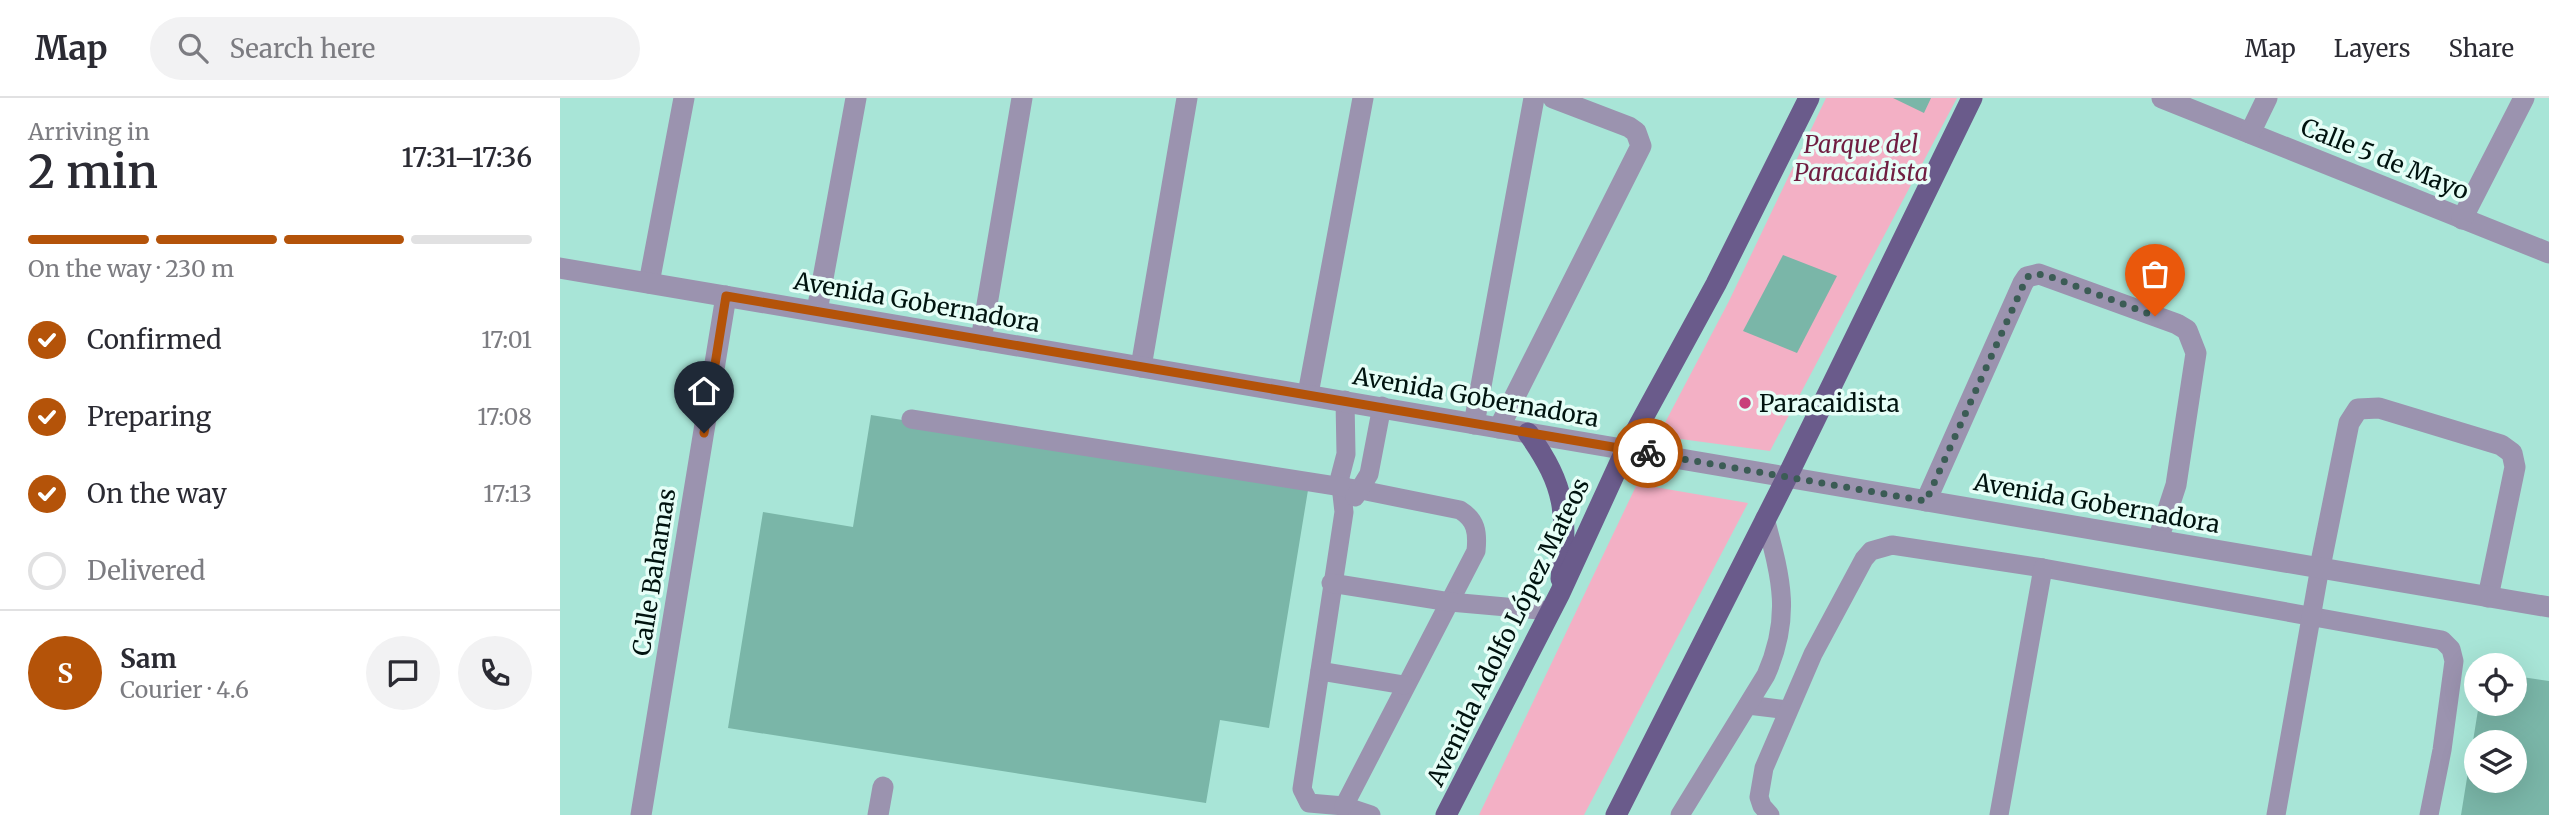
<!DOCTYPE html>
<html lang="en">
<head>
<meta charset="utf-8">
<style>
	body { margin:0; font-family:Merriweather,serif; background:#f2f2f3; color:#2b2b33; height:100vh; display:flex; flex-direction:column; font-size:26px; white-space:nowrap }
	* { box-sizing:border-box; margin:0 }
	p { font-size:23px; color:#7c7c81 }
	.icon { flex:none; width:38px; height:38px; fill:none; stroke:currentColor; stroke-width:2; stroke-linecap:round; stroke-linejoin:round }
	.map { position:relative; flex:1; overflow:hidden }
	.side { display:flex; flex-direction:column; background:#fff; width:560px }
	.side>* { flex:none }
	.fabs { position:absolute; left:1904px; top:555px; display:grid; gap:14px }
	.fabs a { display:grid; place-items:center; width:63px; height:63px; border-radius:50%; background:#fff; box-shadow:0 7px 28px #0002; font-size:35px }
	.pin { position:absolute; display:grid; place-items:center; width:60px; height:60px; color:#fff; margin:-72px -30px; border-radius:50% 50% 50% 0; rotate:-45deg; box-shadow:0 0 7px #0007 }
	.pin .icon { rotate:45deg }
	.courier { position:absolute; display:grid; place-items:center; width:70px; height:70px; margin:-35px; border:5px solid #b45309; border-radius:50%; background:#fff; color:#222; box-shadow:0 2px 9px #0007 }
	.headline em { font-style:normal; font-weight:600 }
	.headline div { display:flex; flex-direction:column-reverse }
	.headline { display:flex; align-items:center; justify-content:space-between; height:119px; padding:0 28px }
	h1 { font-size:46px; font-weight:600; line-height:52px }
	.bar { display:grid; grid-template-columns:repeat(4,1fr); gap:10px 7px; align-content:center; height:84px; padding:0 28px }
	.bar i { height:9px; border-radius:5px; background:#e1e1e2 }
	.bar .on { background:#b45309 }
	.bar p { grid-column:span 4 }
	.line { display:flex; align-items:center; gap:18px; padding:0 28px; border-top:2px solid #e1e1e2 }
	.line div { flex:1 }
	.round { display:grid; place-items:center; flex:none; width:74px; height:74px; border-radius:37px; background:#f2f2f3 }
	ol { padding:0 28px; list-style:none }
	li { display:flex; align-items:center; gap:21px; height:77px }
	li p { margin-inline-start:auto }
	li .icon { padding:7px; border-radius:50%; background:#b45309; color:#fff; stroke-width:4 }
	li:last-child { color:#7c7c81 }
	li i { width:38px; height:38px; border:4px solid #e1e1e2; border-radius:50% }
	header { display:flex; align-items:center; gap:42px; box-sizing:border-box; height:98px; padding:0 35px; background:#fff; border-bottom:2px solid #e1e1e2 }
	header strong { font-size:33px }
	nav { display:flex; gap:38px; margin-inline-start:auto; font-size:24px }
	.search { width:490px; height:63px; background:#f2f2f3; display:flex; align-items:center; gap:18px; box-sizing:border-box; padding:0 24px; border-radius:38px; color:#7c7c81; font-size:26px }
	main { display:flex; flex:1; min-height:0 }
	.map>svg:first-child { display:block }
</style>
</head>
<body>
<header>
<strong>Map</strong>
<div class="search"><svg class="icon" aria-label="search" viewBox="0 0 24 24"><circle cx="10" cy="10" r="6"/><path d="M15 15l6 6"/></svg>Search here</div>
<nav><a>Map</a><a>Layers</a><a>Share</a></nav>
</header>
<main>
<section class="side">
<div class="headline"><div><h1>2 min</h1><p>Arriving in</p></div><em>17:31–17:36</em></div>
<div class="bar"><i class="on"></i><i class="on"></i><i class="on"></i><i></i><p>On the way · 230 m</p></div>
<ol>
<li><svg class="icon" aria-label="check" viewBox="0 0 24 24"><path d="M5 12l5 5 9-10"/></svg>Confirmed<p>17:01</p></li>
<li><svg class="icon" aria-label="check" viewBox="0 0 24 24"><path d="M5 12l5 5 9-10"/></svg>Preparing<p>17:08</p></li>
<li><svg class="icon" aria-label="check" viewBox="0 0 24 24"><path d="M5 12l5 5 9-10"/></svg>On the way<p>17:13</p></li>
<li><i></i>Delivered</li>
</ol>
<div class="line" style="height:126px"><b class="round" style="background:#b45309;color:#fff">S</b><div><b>Sam</b><p>Courier · 4.6</p></div><a class="round"><svg class="icon" aria-label="chat" viewBox="0 0 24 24"><path d="M4 5h16v11H9l-5 4z"/></svg></a><a class="round"><svg class="icon" aria-label="phone" viewBox="0 0 24 24"><path d="M5 4h4l2 5-3 2q2 4 5 5l2-3 5 2v4C11 20 4 13 5 4z"/></svg></a></div>
</section>
<div class="map">
<svg width="1989" height="717" viewBox="0 0 1989 717">
	<rect width="100%" height="100%" fill="#a8e5d7"/>
	<g fill="#f3b0c5">
		<path d="M 1266,0 L 1397,0 L 1210,353 L 1098,338 L 1169,203 Z"/>
		<path d="M 1077,386 L 1188,405 L 1024,717 L 919,717 Z"/>
	</g>
	<g fill="#7ab6a8" fill-rule="evenodd">
		<path d="M 1333,0 L 1371,0 L 1364,15 Z"/>
		<path d="M 1223,157 L 1277,178 L 1237,255 L 1183,233 Z"/>
		<path d="M 311,317 L 749,386 L 709,630 L 660,622 L 646,705 L 168,630 L 203,414 L 293,429 Z"/>
		<path d="M 1955,578 L 1989,583 L 1989,717 L 1901,717 L 1919,606 L 1955,606 ZM 1916,644 L 1955,644 L 1955,682 L 1916,682 Z"/>
	</g>
	<g fill="none" stroke-linecap="round" stroke-linejoin="round">
		<g stroke="#9b93af" stroke-width="19">
			<path d="M 785,302 L 786,356 L 780,379 L 784,414 L 742,691 L 749,705 L 784,708 L 811,717"/>
			<path d="M 351,321 L 801,392 L 900,412 C 916,422 918,434 916,453 L 784,708"/>
			<path d="M 795,399 L 809,376 L 822,308"/>
			<path d="M 771,485 L 890,504 L 991,513"/>
			<path d="M 760,573 L 844,587"/>
			<path d="M 1188,607 L 1228,612"/>
			<path d="M 1120,717 L 1206,577 C 1232,518 1221,480 1205,420"/>
			<path d="M 1210,717 L 1202,708 L 1199,699 L 1204,670 L 1253,556 L 1304,461 L 1311,453 L 1332,447 L 1483,470 L 1882,542 L 1891,551 L 1894,563 L 1882,652 L 1869,717"/>
			<path d="M 1439,717 L 1483,470"/>
			<path d="M 1716,717 L 1760,469"/>
		</g>
		<g stroke="#9b93af" stroke-width="21">
			<path d="M 1602,0 L 1989,155"/>
			<path d="M 1690,35 L 1707,0"/>
			<path d="M 1902,121 L 1964,0"/>
			<path d="M 89,185 L 124,0"/>
			<path d="M 257,213 L 296,0"/>
			<path d="M 421,242 L 462,0"/>
			<path d="M 581,269 L 627,0"/>
			<path d="M 748,296 L 803,0"/>
			<path d="M 914,326 L 974,0"/>
			<path d="M 939,330 L 1081,48 L 1076,34 L 1069,29 L 993,0"/>
			<path d="M 1366,403 L 1463,185 L 1467,179 L 1479,176 L 1617,226 L 1627,232 L 1636,255 L 1616,387 L 1598,442"/>
			<path d="M 1760,469 L 1789,325 L 1798,311 L 1819,310 L 1941,347 L 1952,355 L 1955,369 L 1928,499"/>
			<path d="M 81,717 L 166,198"/>
			<path d="M 318,717 L 323,689"/>
		</g>
		<path stroke="#9b93af" stroke-width="21" d="M 0,170 L 1989,509"/>
		<g stroke="#6a5b8b" stroke-width="21">
			<path d="M 968,335 C 1007,390 1007,415 1001,481"/>
			<path d="M 886,717 L 1000,495 L 1066,351 L 1156,186 L 1249,0"/>
			<path d="M 1056,717 L 1227,379 L 1412,0"/>
		</g>
	</g>
	<g fill="none" stroke-linecap="round" stroke-linejoin="round">
		<path stroke="#3b5c55" stroke-width="7" stroke-dasharray="0 12.6" d="M 1088,355 L 1366,403 L 1467,179 L 1473,176 L 1486,177 L 1595,218"/>
		<path stroke="#b45309" stroke-width="9" d="M 144,335 L 166,198 L 1088,355"/>
	</g>
	<circle fill="#c9407a" stroke="#e6fef7" stroke-width="2.5" cx="1185" cy="305" r="7"/>
	<g text-anchor="middle" dominant-baseline="central" stroke-width="7" stroke-linejoin="round" paint-order="stroke">
		<g font-size="24" font-style="italic" fill="#701d41" stroke="#e6fef7">
			<text x="1301" y="46">Parque del<tspan x="1301" dy="28">Paracaidista</tspan></text>
		</g>
		<g font-size="24" fill="#00130f" stroke="#e6fef7">
			<text transform="translate(1825 61) rotate(22)">Calle 5 de Mayo</text>
			<text transform="translate(357 204) rotate(10)">Avenida Gobernadora</text>
			<text transform="translate(916 299) rotate(10)">Avenida Gobernadora</text>
			<text transform="translate(1537 405) rotate(10)">Avenida Gobernadora</text>
			<text transform="translate(94 474) rotate(-81)">Calle Bahamas</text>
			<text transform="translate(948 534) rotate(-64)">Avenida Adolfo López Mateos</text>
		</g>
		<g font-size="24" fill="#00130f" stroke="#e6fef7" text-anchor="start">
			<text x="1199" y="305">Paracaidista</text>
		</g>
	</g>
</svg>
<div class="fabs">
<a><svg class="icon" aria-label="locate" viewBox="0 0 24 24"><circle cx="12" cy="12" r="6"/><path d="M12 2v4M12 18v4M2 12h4M18 12h4"/></svg></a>
<a><svg class="icon" aria-label="layers" viewBox="0 0 24 24"><path d="M12 4l9 5-9 5-9-5zM3 14l9 5 9-5"/></svg></a>
</div>
<div class="pin" style="left:1595px;top:218px;background:#ea580c"><svg class="icon" aria-label="bag" viewBox="0 0 24 24"><path d="M5 8h14l-1 12H6zM9 8a3 3 0 0 1 6 0"/></svg></div>
<div class="pin" style="left:144px;top:335px;background:#1f2937"><svg class="icon" aria-label="home" viewBox="0 0 24 24"><path d="M3 11l9-7 9 7M6 9v11h12V9"/></svg></div>
<div class="courier" style="left:1088px;top:355px"><svg class="icon" aria-label="bike" viewBox="0 0 24 24"><circle cx="6" cy="16" r="4"/><circle cx="18" cy="16" r="4"/><path d="M6 16l4-8h5l3 8M10 8l3 8H6M13 5h3"/></svg></div>
</div>
</main>
</body>
</html>
